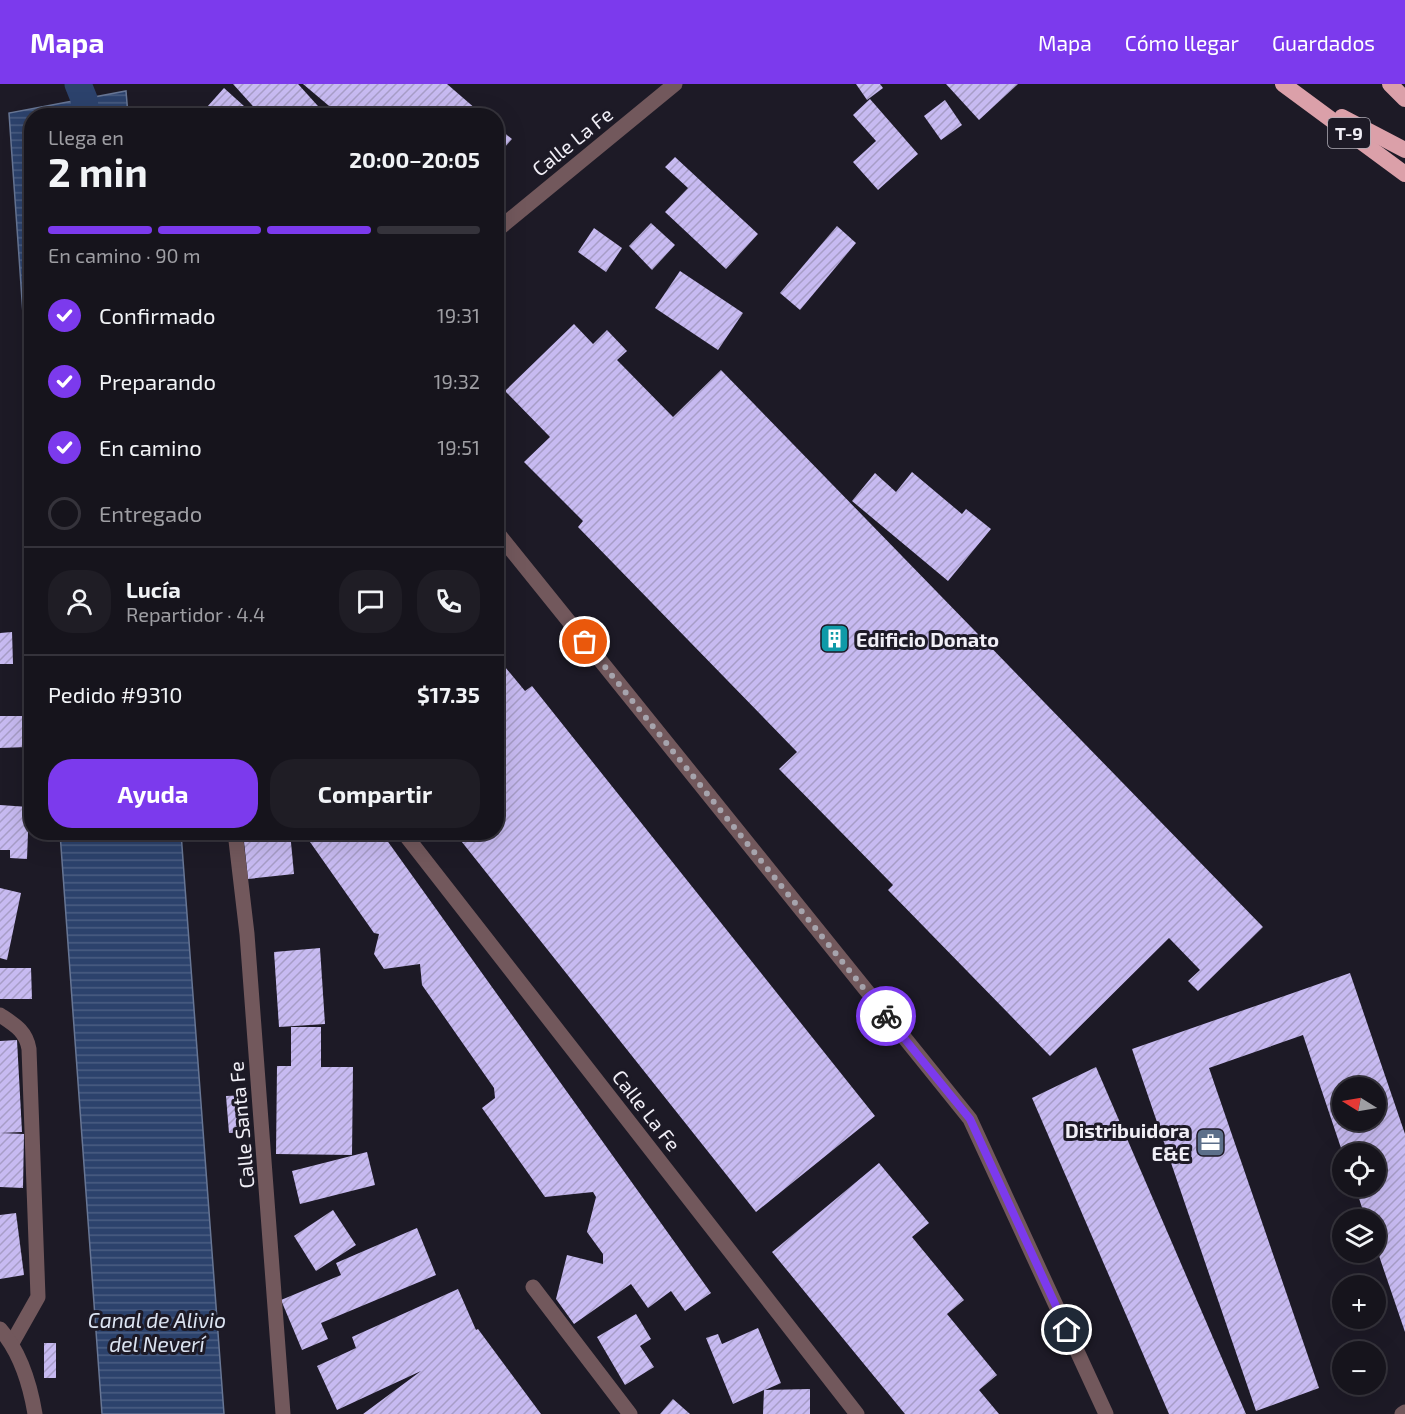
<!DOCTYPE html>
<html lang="es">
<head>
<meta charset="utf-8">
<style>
	body { margin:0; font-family:"Exo 2",sans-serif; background:#1f1d25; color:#f1f3f6; height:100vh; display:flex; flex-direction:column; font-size:22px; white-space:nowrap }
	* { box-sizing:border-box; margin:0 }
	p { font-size:20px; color:#9e9ea3 }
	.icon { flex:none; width:33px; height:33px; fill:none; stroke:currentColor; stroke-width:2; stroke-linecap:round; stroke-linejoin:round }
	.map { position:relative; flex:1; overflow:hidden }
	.drawer { position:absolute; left:24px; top:24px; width:480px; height:732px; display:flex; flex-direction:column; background:#16141c; border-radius:24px; box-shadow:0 6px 24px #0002,0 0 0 2px #35333b }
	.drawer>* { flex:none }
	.needle { width:39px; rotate:281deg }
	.buttons { position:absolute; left:1332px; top:993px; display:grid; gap:12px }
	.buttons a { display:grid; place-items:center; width:54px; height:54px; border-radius:50%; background:#16141c; box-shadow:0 6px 24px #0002,0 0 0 2px #35333b; font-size:30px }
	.pin { position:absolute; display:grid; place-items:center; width:51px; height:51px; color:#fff; margin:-26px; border:3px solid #fff; border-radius:50%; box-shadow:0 2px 6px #0007 }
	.courier { position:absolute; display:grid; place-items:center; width:60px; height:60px; margin:-30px; border:4px solid #7c3aed; border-radius:50%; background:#fff; color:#222; box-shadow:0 2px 8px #0007 }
	.headline em { font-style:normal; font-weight:700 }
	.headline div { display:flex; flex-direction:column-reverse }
	.headline { display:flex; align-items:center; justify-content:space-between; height:102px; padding:0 24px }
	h1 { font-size:39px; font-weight:700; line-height:45px }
	.bar { display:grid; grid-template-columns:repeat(4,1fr); gap:9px 6px; align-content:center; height:72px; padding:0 24px }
	.bar i { height:8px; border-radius:4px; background:#35333b }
	.bar .current { background:#7c3aed }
	.bar p { grid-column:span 4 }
	.line { display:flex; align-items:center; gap:15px; padding:0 24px; border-top:2px solid #35333b }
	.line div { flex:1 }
	.round { display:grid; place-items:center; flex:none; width:63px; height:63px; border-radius:24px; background:#1f1d25 }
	ol { padding:0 24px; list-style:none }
	li { display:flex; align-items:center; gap:18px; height:66px }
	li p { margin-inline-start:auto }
	li .icon { padding:6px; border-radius:50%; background:#7c3aed; color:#fff; stroke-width:4 }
	li:last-child { color:#9e9ea3 }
	li i { width:33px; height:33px; border:3px solid #35333b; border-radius:50% }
	.action { display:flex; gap:12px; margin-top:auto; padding:12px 24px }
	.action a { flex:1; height:69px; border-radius:24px; background:#7c3aed; color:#fff; font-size:24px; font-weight:700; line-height:69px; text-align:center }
	.action a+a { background:#1f1d25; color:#f1f3f6 }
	header { display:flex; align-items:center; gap:36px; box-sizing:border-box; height:84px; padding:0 30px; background:#7c3aed; color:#fff }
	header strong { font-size:28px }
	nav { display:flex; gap:33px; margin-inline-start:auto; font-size:21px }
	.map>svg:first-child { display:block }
</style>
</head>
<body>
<header>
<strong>Mapa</strong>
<nav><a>Mapa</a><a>Cómo llegar</a><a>Guardados</a></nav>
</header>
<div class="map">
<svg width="1405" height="1330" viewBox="0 0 1405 1330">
	<defs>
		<pattern id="water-rules" width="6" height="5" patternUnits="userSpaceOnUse" patternTransform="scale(1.5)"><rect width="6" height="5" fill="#2c426c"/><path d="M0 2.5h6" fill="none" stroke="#4b5e82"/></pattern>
		<pattern id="building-hatch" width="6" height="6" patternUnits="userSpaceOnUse" patternTransform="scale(1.5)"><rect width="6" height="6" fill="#c7baf1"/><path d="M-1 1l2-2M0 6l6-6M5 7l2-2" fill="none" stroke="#a79dc7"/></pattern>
	</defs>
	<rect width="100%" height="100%" fill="#1d1a26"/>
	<g fill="url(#water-rules)" stroke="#677695" stroke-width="1.5">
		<path d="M 126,7 L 128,31 L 32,32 L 31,345 L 9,29 Z"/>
		<path d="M 60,749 L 181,749 L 224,1330 L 102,1330 Z"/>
	</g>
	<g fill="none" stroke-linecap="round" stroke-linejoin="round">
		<path stroke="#2c426c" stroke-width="27" d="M 78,0 L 84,15 L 86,32"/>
	</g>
	<g fill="url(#building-hatch)" fill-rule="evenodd">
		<path d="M 233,0 L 298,0 L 327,32 L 262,32 Z"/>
		<path d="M 303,0 L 447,0 L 484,32 L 341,32 Z"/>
		<path d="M 856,0 L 880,0 L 883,4 L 867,16 Z"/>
		<path d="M 946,0 L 1018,0 L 979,36 Z"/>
		<path d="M 224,4 L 255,32 L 217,32 L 207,23 Z"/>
		<path d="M 870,15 L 918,70 L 878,106 L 853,78 L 876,57 L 853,31 Z"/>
		<path d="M 945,16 L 962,41 L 941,56 L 924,32 Z"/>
		<path d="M 496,42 L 512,55 L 496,73 Z"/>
		<path d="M 675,73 L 758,150 L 726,185 L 665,128 L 688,104 L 665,83 Z"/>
		<path d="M 651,139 L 675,161 L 652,186 L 629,162 Z"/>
		<path d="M 837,142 L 856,159 L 800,226 L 780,209 Z"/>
		<path d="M 594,144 L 622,164 L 606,188 L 578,168 Z"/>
		<path d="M 680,187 L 743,229 L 718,266 L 655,224 Z"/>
		<path d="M 574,240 L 593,260 L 607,246 L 627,267 L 617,276 L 673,333 L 721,286 L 1263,843 L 1198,907 L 1188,897 L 1200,886 L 1169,854 L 1050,972 L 888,806 L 893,801 L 779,685 L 797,668 L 578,443 L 583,437 L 524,378 L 550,353 L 505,307 Z"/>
		<path d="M 912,388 L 962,430 L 966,425 L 991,445 L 948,497 L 852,417 L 875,389 L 896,408 Z"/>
		<path d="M 12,548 L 13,580 L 0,580 L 0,549 Z"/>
		<path d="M 496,572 L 525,607 L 532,602 L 875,1032 L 756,1128 L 454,748 L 496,748 Z"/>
		<path d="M 0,632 L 28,632 L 28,663 L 0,664 Z"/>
		<path d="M 0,721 L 29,723 L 27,775 L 10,774 L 10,766 L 0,766 Z"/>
		<path d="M 243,748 L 290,748 L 294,790 L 248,795 Z"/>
		<path d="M 303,748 L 381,748 L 711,1209 L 685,1227 L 671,1207 L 648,1224 L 631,1200 L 574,1240 L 556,1215 L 567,1171 L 603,1180 L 603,1170 L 587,1148 L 596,1113 L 593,1108 L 545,1113 L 482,1024 L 495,1014 L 494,1004 L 422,901 L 420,880 L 384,885 L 374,870 L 379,850 L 374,849 Z"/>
		<path d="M 0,804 L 21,809 L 7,876 L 0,874 Z"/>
		<path d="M 320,864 L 325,940 L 279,943 L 274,868 Z"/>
		<path d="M 0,884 L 31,884 L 32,915 L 0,915 Z"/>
		<path d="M 1350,889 L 1405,1050 L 1405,1248 L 1376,1163 L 1376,1136 L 1366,1136 L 1355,1102 L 1376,1102 L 1376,1070 L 1343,1070 L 1303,951 L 1209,984 L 1319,1304 L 1256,1327 L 1132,965 ZM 1342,1004 L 1376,1004 L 1376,1036 L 1342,1036 Z"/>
		<path d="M 291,943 L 321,943 L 321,983 L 353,983 L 352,1071 L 276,1070 L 277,982 L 291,982 Z"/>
		<path d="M 17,956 L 22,1048 L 0,1049 L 0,957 Z"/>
		<path d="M 1096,983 L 1246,1330 L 1169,1330 L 1032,1014 Z"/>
		<path d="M 247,1011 L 250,1048 L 229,1049 L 226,1012 Z"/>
		<path d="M 0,1049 L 24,1050 L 23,1104 L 0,1103 Z"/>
		<path d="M 367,1068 L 375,1101 L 300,1120 L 292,1087 Z"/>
		<path d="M 879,1079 L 929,1139 L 912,1153 L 964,1216 L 947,1230 L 997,1291 L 979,1306 L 999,1330 L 905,1330 L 772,1168 Z"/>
		<path d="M 333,1126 L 356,1161 L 316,1187 L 294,1152 Z"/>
		<path d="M 16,1129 L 24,1191 L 0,1195 L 0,1131 Z"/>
		<path d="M 417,1144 L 436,1191 L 321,1239 L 328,1255 L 302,1266 L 281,1216 L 341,1191 L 336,1179 Z"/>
		<path d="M 458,1205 L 476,1246 L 478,1245 L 541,1330 L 363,1330 L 421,1287 L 337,1326 L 317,1282 L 356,1264 L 352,1253 Z"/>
		<path d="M 636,1230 L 651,1255 L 640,1262 L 654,1283 L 625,1301 L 597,1253 Z"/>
		<path d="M 758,1244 L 781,1299 L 765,1306 L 810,1305 L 810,1330 L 763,1330 L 764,1306 L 733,1320 L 706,1254 L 718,1250 L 722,1260 Z"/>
		<rect x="44" y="1259" width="12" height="35"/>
		<path d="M 673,1315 L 690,1330 L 660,1330 Z"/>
	</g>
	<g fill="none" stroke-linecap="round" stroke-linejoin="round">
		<path stroke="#72585c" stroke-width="15" d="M 496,447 L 970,1035 L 1106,1330"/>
		<g stroke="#72585c" stroke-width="15">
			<path d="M 496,147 L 675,0"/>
			<path d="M 235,748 L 247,850 L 283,1330"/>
			<path d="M 403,748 L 857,1330"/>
			<path d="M 0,931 C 15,941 26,947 29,965 L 38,1213 L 12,1259"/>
			<path d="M 533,1203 L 630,1330"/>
			<path d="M 0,1245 C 21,1269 30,1300 35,1330"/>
		</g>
		<path stroke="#72585c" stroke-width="15" d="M 1402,1330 L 1405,1328"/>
		<g stroke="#dba0a9" stroke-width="16">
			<path d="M 1283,0 L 1405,90"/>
			<path d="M 1390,0 L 1405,15"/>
			<path d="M 1342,33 L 1405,66"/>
		</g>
	</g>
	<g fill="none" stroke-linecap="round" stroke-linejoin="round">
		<path stroke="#a6a4ad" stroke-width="6" stroke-dasharray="0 10.8" d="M 585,558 L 886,932"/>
		<path stroke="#7c3aed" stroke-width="8" d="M 886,932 L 970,1035 L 1067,1246"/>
	</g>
	<defs>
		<symbol id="building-square" viewBox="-11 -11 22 22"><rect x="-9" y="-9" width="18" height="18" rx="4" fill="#0f9aa8" stroke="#1d1a26"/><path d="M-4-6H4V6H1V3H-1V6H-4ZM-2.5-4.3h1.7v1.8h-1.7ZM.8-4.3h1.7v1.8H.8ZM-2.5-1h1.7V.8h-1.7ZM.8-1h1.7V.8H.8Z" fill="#fff"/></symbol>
		<symbol id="office-square" viewBox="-11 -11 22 22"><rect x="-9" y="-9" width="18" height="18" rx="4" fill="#5c6f8a" stroke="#1d1a26"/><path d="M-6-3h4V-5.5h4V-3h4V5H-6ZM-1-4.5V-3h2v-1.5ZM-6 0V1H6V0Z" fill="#fff"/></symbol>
	</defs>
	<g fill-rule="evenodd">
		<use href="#building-square" x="818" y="538" width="33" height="33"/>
		<use href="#office-square" x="1194" y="1042" width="33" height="33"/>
	</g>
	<g text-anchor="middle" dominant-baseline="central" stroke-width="6" stroke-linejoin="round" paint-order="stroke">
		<rect fill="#1d1a26" stroke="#b1aeb8" stroke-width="1.5" x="1328" y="34" width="42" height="30" rx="4.5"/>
		<g font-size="18" font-weight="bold" fill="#f0eef6">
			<text x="1349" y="49">T-9</text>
		</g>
		<g font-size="20" fill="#f0eef6" stroke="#1d1a26">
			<text transform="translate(572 57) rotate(-39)">Calle La Fe</text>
			<text transform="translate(647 1026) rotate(52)">Calle La Fe</text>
			<text transform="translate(241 1041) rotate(-95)">Calle Santa Fe</text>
		</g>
		<g font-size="20" font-weight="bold" fill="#f0eef6" stroke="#1d1a26" text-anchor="start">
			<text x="856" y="555">Edificio Donato</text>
			<text x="1190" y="1046" text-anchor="end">Distribuidora<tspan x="1190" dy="23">E&amp;E</tspan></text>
		</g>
		<g font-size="21" font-style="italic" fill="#dce4f2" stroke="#1d1a26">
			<text x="157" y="1235">Canal de Alivio<tspan x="157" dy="24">del Neverí</tspan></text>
		</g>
	</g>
</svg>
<div class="buttons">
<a><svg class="needle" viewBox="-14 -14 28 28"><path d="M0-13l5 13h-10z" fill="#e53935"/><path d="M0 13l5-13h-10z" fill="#9e9ea3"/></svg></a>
<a><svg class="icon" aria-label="locate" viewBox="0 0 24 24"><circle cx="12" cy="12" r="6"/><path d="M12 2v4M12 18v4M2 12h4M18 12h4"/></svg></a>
<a><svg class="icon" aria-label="layers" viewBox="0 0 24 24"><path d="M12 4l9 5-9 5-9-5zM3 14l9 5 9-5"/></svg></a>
<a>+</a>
<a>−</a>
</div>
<div class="pin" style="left:585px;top:558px;background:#ea580c"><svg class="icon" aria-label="bag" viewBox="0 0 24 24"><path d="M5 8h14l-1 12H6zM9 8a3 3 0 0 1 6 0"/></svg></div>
<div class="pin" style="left:1067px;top:1246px;background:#1f2937"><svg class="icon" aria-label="home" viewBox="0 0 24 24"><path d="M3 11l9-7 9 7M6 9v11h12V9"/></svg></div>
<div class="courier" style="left:886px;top:932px"><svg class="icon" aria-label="bike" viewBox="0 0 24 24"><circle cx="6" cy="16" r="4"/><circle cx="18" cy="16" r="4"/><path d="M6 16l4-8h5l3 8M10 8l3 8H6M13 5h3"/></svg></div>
<section class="drawer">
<div class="headline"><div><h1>2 min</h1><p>Llega en</p></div><em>20:00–20:05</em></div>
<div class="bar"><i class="current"></i><i class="current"></i><i class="current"></i><i></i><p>En camino · 90 m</p></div>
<ol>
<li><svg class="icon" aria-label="check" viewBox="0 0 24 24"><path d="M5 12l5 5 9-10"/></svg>Confirmado<p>19:31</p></li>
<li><svg class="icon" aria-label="check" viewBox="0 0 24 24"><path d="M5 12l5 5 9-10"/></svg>Preparando<p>19:32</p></li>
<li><svg class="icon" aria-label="check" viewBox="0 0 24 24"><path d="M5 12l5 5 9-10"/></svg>En camino<p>19:51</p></li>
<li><i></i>Entregado</li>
</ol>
<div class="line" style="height:108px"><a class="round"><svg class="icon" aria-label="person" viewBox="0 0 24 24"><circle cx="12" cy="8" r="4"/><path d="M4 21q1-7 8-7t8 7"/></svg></a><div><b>Lucía</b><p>Repartidor · 4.4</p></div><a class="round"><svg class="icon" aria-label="chat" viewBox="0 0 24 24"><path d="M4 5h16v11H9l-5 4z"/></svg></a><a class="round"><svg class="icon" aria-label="phone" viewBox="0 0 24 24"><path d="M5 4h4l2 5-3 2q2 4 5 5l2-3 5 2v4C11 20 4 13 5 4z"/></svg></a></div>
<div class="line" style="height:78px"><div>Pedido #9310</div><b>$17.35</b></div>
<div class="action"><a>Ayuda</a><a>Compartir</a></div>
</section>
</div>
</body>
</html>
